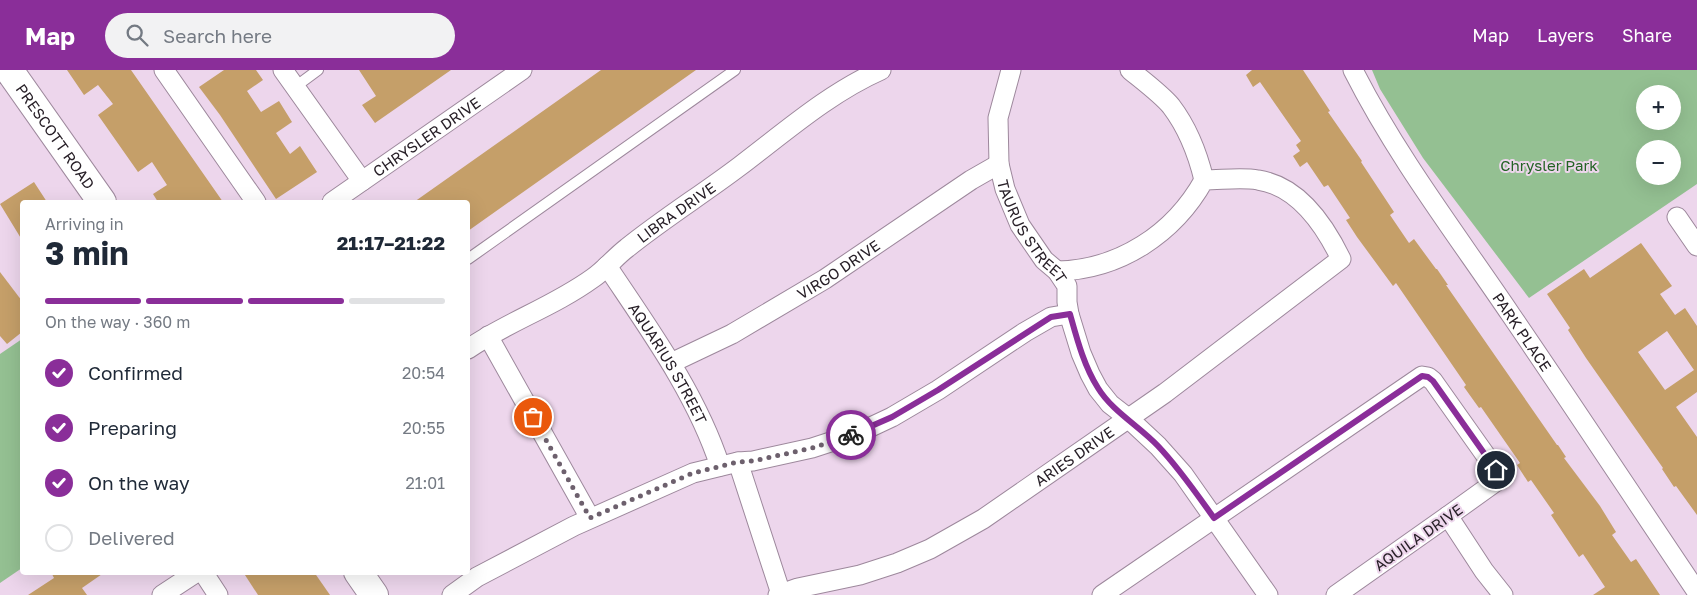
<!DOCTYPE html>
<html lang="en">
<head>
<meta charset="utf-8">
<style>
	body { margin:0; font-family:"Golos Text",sans-serif; background:#f2f2f3; color:#1f2937; height:100vh; display:flex; flex-direction:column; font-size:19px; white-space:nowrap }
	* { box-sizing:border-box; margin:0 }
	p { font-size:16px; color:#747a83 }
	.icon { flex:none; width:28px; height:28px; fill:none; stroke:currentColor; stroke-width:2; stroke-linecap:round; stroke-linejoin:round }
	.map { position:relative; flex:1; overflow:hidden }
	.drawer { position:absolute; left:20px; top:130px; width:450px; height:375px; display:flex; flex-direction:column; background:#fff; border-radius:5px; box-shadow:0 5px 20px #0002 }
	.drawer>* { flex:none }
	.buttons { position:absolute; left:1636px; top:15px; display:grid; gap:10px }
	.buttons a { display:grid; place-items:center; width:45px; height:45px; border-radius:50%; background:#fff; box-shadow:0 5px 20px #0002; font-size:25px }
	.pin { position:absolute; display:grid; place-items:center; width:42px; height:42px; color:#fff; margin:-21px; border:2px solid #fff; border-radius:50%; box-shadow:0 1px 5px #0007 }
	.courier { position:absolute; display:grid; place-items:center; width:50px; height:50px; margin:-25px; border:4px solid #8a2e99; border-radius:50%; background:#fff; color:#222; box-shadow:0 1px 6px #0007 }
	.head em { font-style:normal; font-weight:700 }
	.head div { display:flex; flex-direction:column-reverse }
	.head { display:flex; align-items:center; justify-content:space-between; height:85px; padding:0 25px }
	h1 { font-size:32px; font-weight:700; line-height:38px }
	.bar { display:grid; grid-template-columns:repeat(4,1fr); gap:8px 5px; align-content:center; height:60px; padding:0 25px }
	.bar i { height:6px; border-radius:4px; background:#e0e1e3 }
	.bar .current { background:#8a2e99 }
	.bar p { grid-column:span 4 }
	ol { padding:0 25px; list-style:none }
	li { display:flex; align-items:center; gap:15px; height:55px }
	li p { margin-inline-start:auto }
	li .icon { padding:5px; border-radius:50%; background:#8a2e99; color:#fff; stroke-width:4 }
	li:last-child { color:#747a83 }
	li i { width:28px; height:28px; border:2px solid #e0e1e3; border-radius:50% }
	header { display:flex; align-items:center; gap:30px; box-sizing:border-box; height:70px; padding:0 25px; background:#8a2e99; color:#fff }
	header strong { font-size:24px }
	nav { display:flex; gap:28px; margin-inline-start:auto; font-size:18px }
	.search { width:350px; height:45px; background:#f2f2f3; display:flex; align-items:center; gap:12px; box-sizing:border-box; padding:0 18px; border-radius:28px; color:#747a83; font-size:19px }
	.map>svg:first-child { display:block }
</style>
</head>
<body>
<header>
<strong>Map</strong>
<div class="search"><svg class="icon" aria-label="search" viewBox="0 0 24 24"><circle cx="10" cy="10" r="6"/><path d="M15 15l6 6"/></svg>Search here</div>
<nav><a>Map</a><a>Layers</a><a>Share</a></nav>
</header>
<div class="map">
<svg width="1697" height="525" viewBox="0 0 1697 525">
	<rect width="100%" height="100%" fill="#edd6ec"/>
	<g fill="#94c092" fill-rule="evenodd">
		<path d="M 1372,0 L 1697,0 L 1697,114 L 1529,228 L 1423,88 L 1380,19 ZM 1645,24 L 1672,24 L 1672,51 L 1645,51 ZM 1645,79 L 1672,79 L 1672,106 L 1645,106 Z"/>
		<path d="M 22,269 L 22,498 L 0,513 L 0,284 Z"/>
	</g>
	<g fill="#c59f69" fill-rule="evenodd">
		<path d="M 67,0 L 131,0 L 223,132 L 158,132 L 153,124 L 167,115 L 152,92 L 138,102 L 98,45 L 113,34 L 98,15 L 84,25 Z"/>
		<path d="M 224,0 L 256,0 L 263,10 L 247,21 L 261,42 L 279,31 L 292,52 L 276,63 L 290,84 L 300,76 L 317,102 L 276,129 L 220,45 L 199,17 Z"/>
		<path d="M 359,0 L 451,0 L 375,53 L 362,35 L 376,26 Z"/>
		<path d="M 601,0 L 696,0 L 468,161 L 468,132 L 414,132 Z"/>
		<path d="M 1252,0 L 1303,0 L 1330,41 L 1328,42 L 1362,91 L 1361,92 L 1394,142 L 1390,145 L 1409,173 L 1414,169 L 1436,199 L 1437,199 L 1448,215 L 1446,215 L 1557,375 L 1558,375 L 1566,387 L 1564,388 L 1600,436 L 1616,462 L 1612,465 L 1631,492 L 1636,489 L 1660,525 L 1593,525 L 1605,517 L 1583,484 L 1579,487 L 1551,445 L 1554,443 L 1531,410 L 1528,412 L 1517,395 L 1520,393 L 1481,337 L 1479,338 L 1464,317 L 1466,315 L 1396,213 L 1393,216 L 1357,167 L 1346,150 L 1350,148 L 1328,115 L 1324,117 L 1307,92 L 1300,97 L 1293,86 L 1300,81 L 1296,75 L 1301,71 L 1260,12 L 1253,17 L 1246,5 Z"/>
		<path d="M 34,112 L 47,132 L 22,132 L 22,170 L 0,134 Z"/>
		<path d="M 1641,173 L 1672,216 L 1660,224 L 1675,245 L 1685,238 L 1697,256 L 1697,322 L 1676,337 L 1697,367 L 1697,445 L 1676,416 L 1674,417 L 1662,399 L 1663,398 L 1586,288 L 1568,260 L 1570,258 L 1547,224 L 1584,199 L 1590,208 ZM 1667,261 L 1694,300 L 1665,320 L 1638,282 Z"/>
		<path d="M 0,202 L 22,231 L 22,262 L 7,274 L 0,266 Z"/>
		<path d="M 51,502 L 105,502 L 82,518 L 87,525 L 28,525 L 54,508 Z"/>
		<path d="M 243,502 L 314,502 L 330,525 L 258,525 Z"/>
	</g>
	<g fill="none" stroke-linecap="round" stroke-linejoin="round">
		<defs>
			<g id="service">
				<path d="M 295,17 L 318,0"/>
				<path d="M 468,189 L 735,0"/>
			</g>
			<g id="minor">
				<path d="M 164,0 L 256,132"/>
				<path d="M 283,0 L 362,111"/>
				<path id="s1" d="M 1011,0 L 998,48 L 999,94 L 1005,119 L 1020,155 L 1044,190 L 1057,201 L 1067,216 L 1067,232 L 1069,244 L 1081,283 L 1090,304 L 1098,319 L 1110,334 L 1128,348 L 1158,376 L 1183,404 L 1268,525"/>
				<path d="M 1130,0 C 1142,10 1161,24 1171,36 C 1187,57 1198,85 1204,110"/>
				<path id="s2" d="M 1353,0 C 1397,87 1457,165 1511,245 C 1574,337 1635,430 1697,522"/>
				<path id="s3" d="M 332,132 L 522,0"/>
				<path d="M 1677,147 L 1697,176"/>
				<path id="s4" d="M 607,196 C 649,259 696,323 720,396"/>
				<path d="M 488,266 L 590,448"/>
				<path id="s5" d="M 468,279 C 507,252 553,237 593,208 C 605,200 615,187 627,178 C 663,149 703,124 740,96 C 785,62 829,23 881,0"/>
				<path id="s6" d="M 671,293 L 732,264 L 825,209 L 971,110 L 999,94"/>
				<path d="M 738,392 L 781,524"/>
				<path d="M 1448,446 L 1484,501 L 1503,525"/>
				<path d="M 203,502 L 218,525"/>
				<path d="M 162,525 L 197,502"/>
				<path d="M 452,525 L 477,507 L 574,456 L 693,403 L 738,392 L 753,391 L 812,378 L 858,363 L 892,347 L 938,320 L 1025,262 L 1051,247 L 1069,244"/>
				<path id="s7" d="M 778,525 L 798,518 L 860,505 L 897,493 L 930,479 L 983,449 L 1165,323 L 1341,189 C 1325,156 1299,116 1258,110 C 1241,107 1222,110 1204,110 C 1174,164 1119,200 1057,201"/>
				<path d="M 1102,525 L 1422,306 L 1428,307 L 1433,311 L 1496,400 L 1497,406 L 1494,413 L 1448,446 L 1336,525"/>
			</g>
			<g id="secondary">
				<path id="s8" d="M 9,0 L 102,132"/>
				<path d="M 358,502 L 374,525"/>
			</g>
		</defs>
		<use href="#service" stroke="#9d889c" stroke-width="12"/>
		<use href="#minor" stroke="#9d889c" stroke-width="21"/>
		<use href="#secondary" stroke="#9d889c" stroke-width="30"/>
		<use href="#service" stroke="#fff" stroke-width="10"/>
		<use href="#minor" stroke="#fff" stroke-width="19"/>
		<use href="#secondary" stroke="#fff" stroke-width="28"/>
	</g>
	<g fill="none" stroke-linecap="round" stroke-linejoin="round">
		<path stroke="#6d606d" stroke-width="5" stroke-dasharray="0 9" d="M 533,347 L 590,448 L 693,403 L 738,392 L 753,391 L 812,378 L 851,365"/>
		<path stroke="#8a2e99" stroke-width="6" d="M 851,365 L 892,347 L 938,320 L 1051,247 L 1070,244 C 1077,269 1084,296 1098,318 C 1112,341 1139,356 1158,376 C 1179,398 1196,423 1214,448 L 1422,306 L 1428,307 L 1433,311 L 1496,400"/>
	</g>
	<g text-anchor="middle" dominant-baseline="central" stroke-width="4" stroke-linejoin="round" paint-order="stroke">
		<g font-size="15" fill="#282028" stroke="#edd6ec">
			<text stroke="none"><textPath href="#s8" startOffset="81">PRESCOTT ROAD</textPath></text>
			<text stroke="none"><textPath href="#s3" startOffset="115">CHRYSLER DRIVE</textPath></text>
			<text stroke="none"><textPath href="#s5" startOffset="250">LIBRA DRIVE</textPath></text>
			<text stroke="none"><textPath href="#s1" startOffset="172">TAURUS STREET</textPath></text>
			<text stroke="none"><textPath href="#s6" startOffset="192">VIRGO DRIVE</textPath></text>
			<text stroke="none"><textPath href="#s2" startOffset="312">PARK PLACE</textPath></text>
			<text stroke="none"><textPath href="#s4" startOffset="115">AQUARIUS STREET</textPath></text>
			<text stroke="none"><textPath href="#s7" startOffset="331">ARIES DRIVE</textPath></text>
			<text transform="translate(1418 467) rotate(-35)">AQUILA DRIVE</text>
		</g>
		<g font-size="15" fill="#236325" stroke="#edd6ec">
			<text x="1549" y="95">Chrysler Park</text>
		</g>
	</g>
</svg>
<div class="buttons">
<a>+</a>
<a>−</a>
</div>
<div class="pin" style="left:533px;top:347px;background:#ea580c"><svg class="icon" aria-label="bag" viewBox="0 0 24 24"><path d="M5 8h14l-1 12H6zM9 8a3 3 0 0 1 6 0"/></svg></div>
<div class="pin" style="left:1496px;top:400px;background:#1f2937"><svg class="icon" aria-label="home" viewBox="0 0 24 24"><path d="M3 11l9-7 9 7M6 9v11h12V9"/></svg></div>
<div class="courier" style="left:851px;top:365px"><svg class="icon" aria-label="bike" viewBox="0 0 24 24"><circle cx="6" cy="16" r="4"/><circle cx="18" cy="16" r="4"/><path d="M6 16l4-8h5l3 8M10 8l3 8H6M13 5h3"/></svg></div>
<section class="drawer">
<div class="head"><div><h1>3 min</h1><p>Arriving in</p></div><em>21:17–21:22</em></div>
<div class="bar"><i class="current"></i><i class="current"></i><i class="current"></i><i></i><p>On the way · 360 m</p></div>
<ol>
<li><svg class="icon" aria-label="check" viewBox="0 0 24 24"><path d="M5 12l5 5 9-10"/></svg>Confirmed<p>20:54</p></li>
<li><svg class="icon" aria-label="check" viewBox="0 0 24 24"><path d="M5 12l5 5 9-10"/></svg>Preparing<p>20:55</p></li>
<li><svg class="icon" aria-label="check" viewBox="0 0 24 24"><path d="M5 12l5 5 9-10"/></svg>On the way<p>21:01</p></li>
<li><i></i>Delivered</li>
</ol>
</section>
</div>
</body>
</html>
